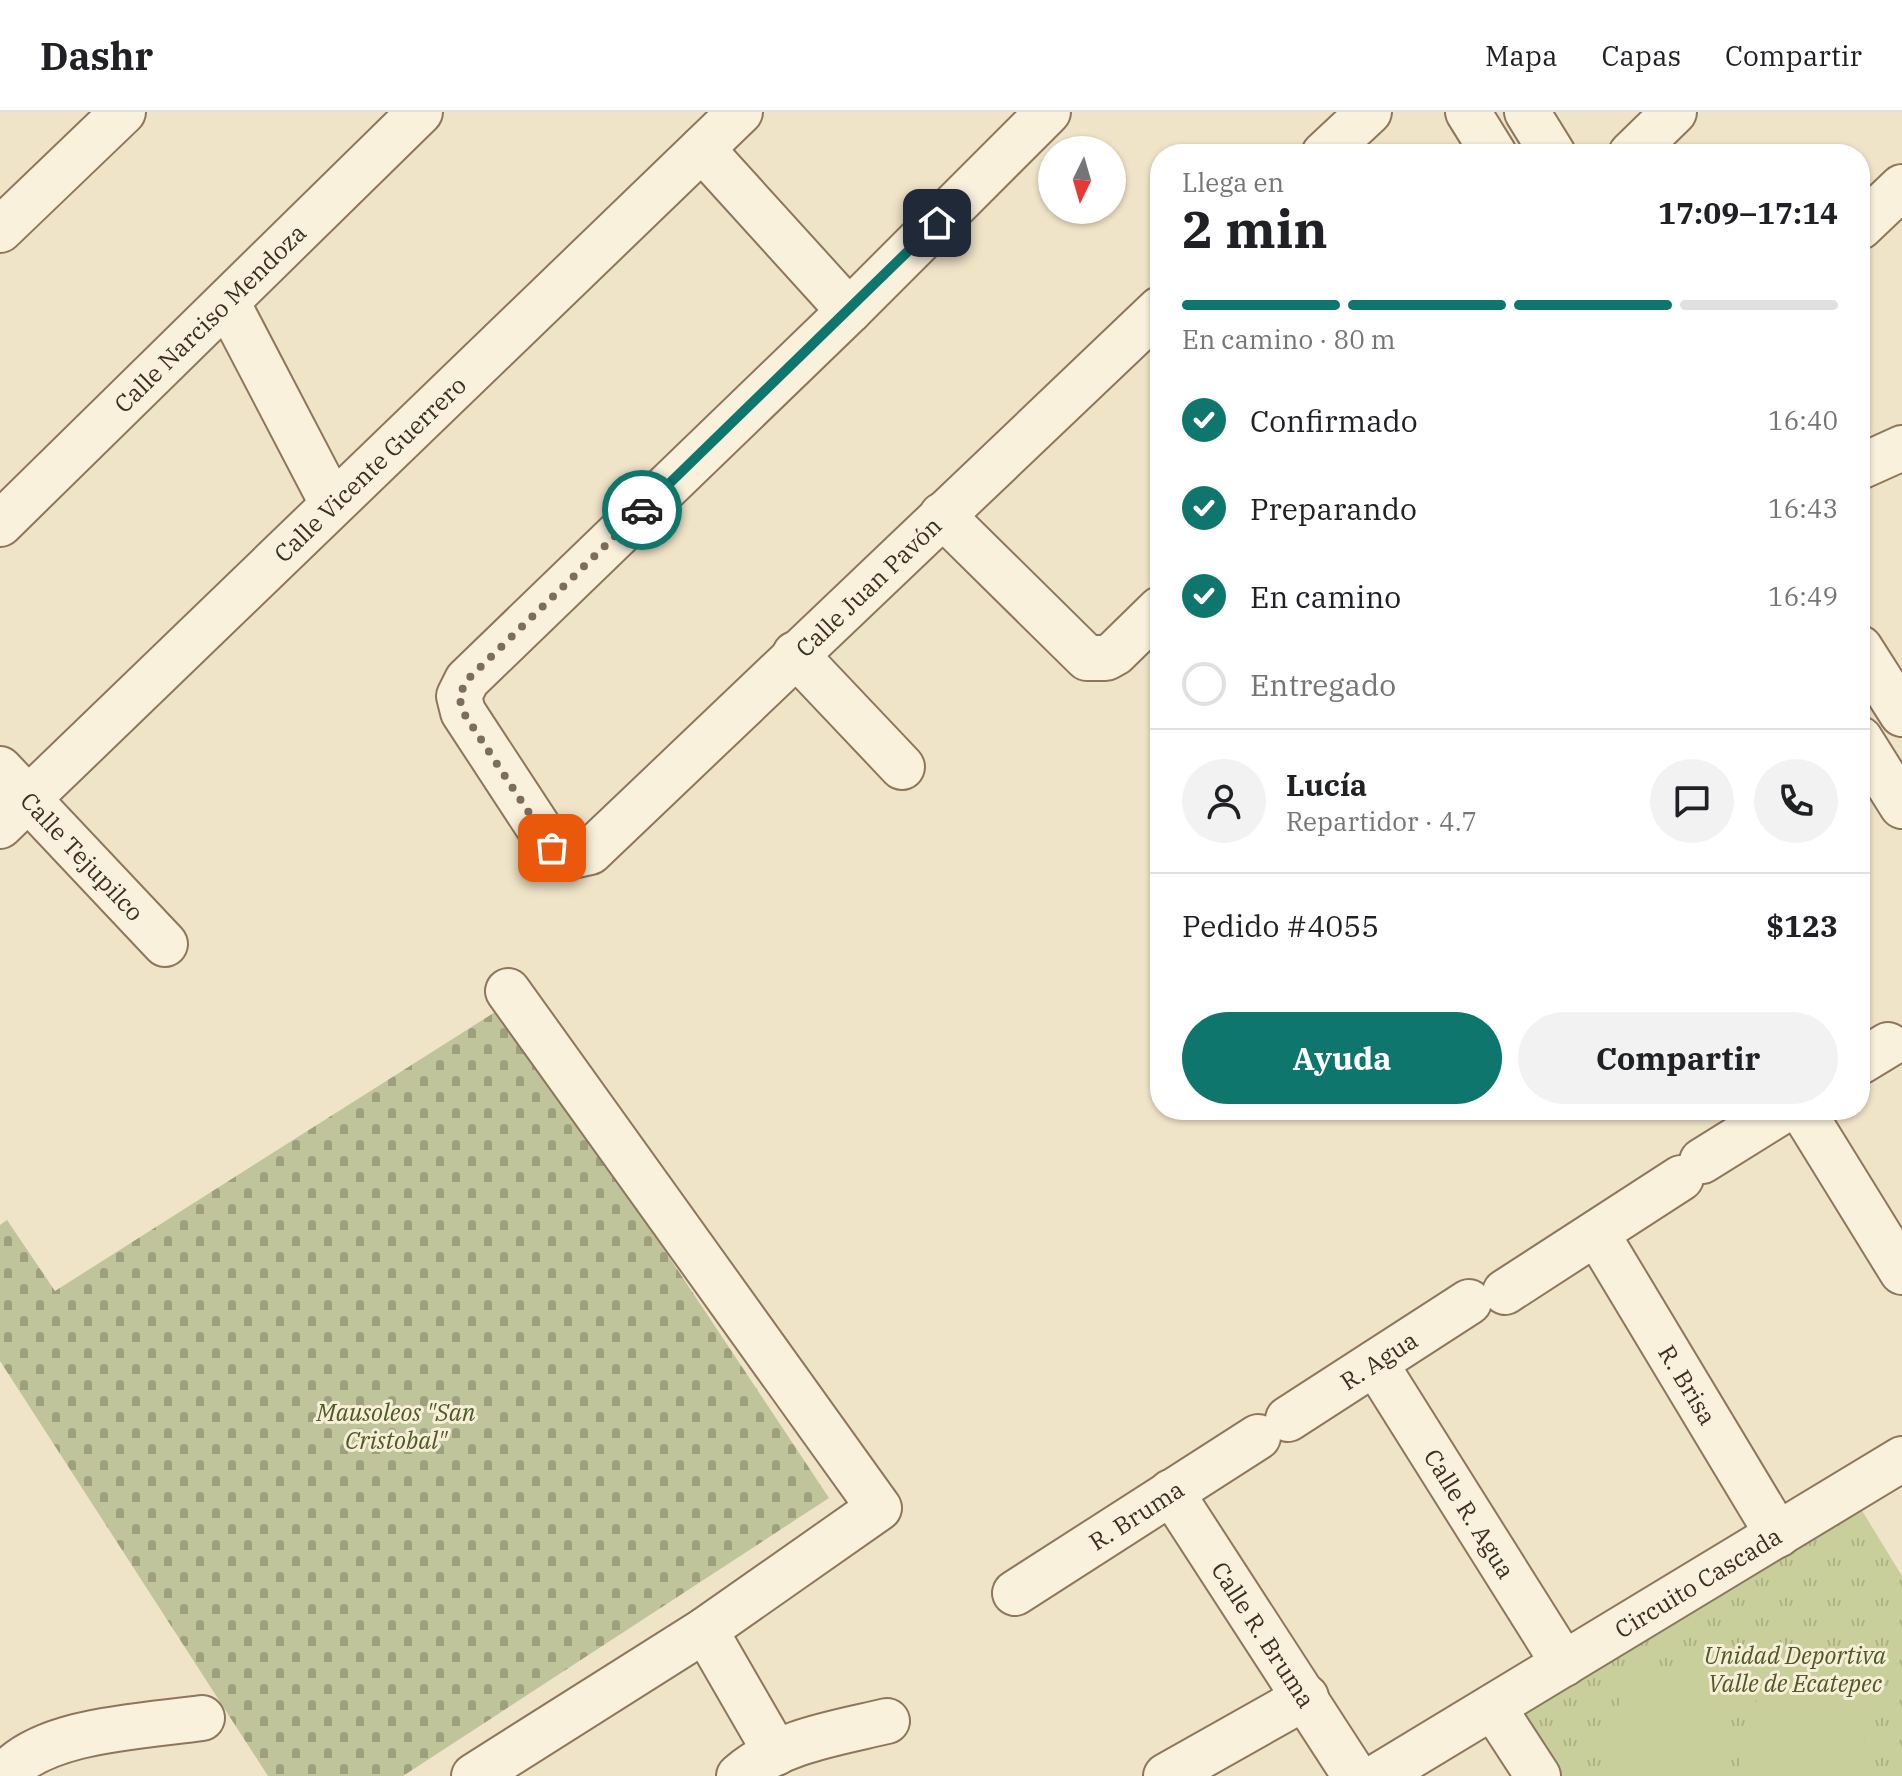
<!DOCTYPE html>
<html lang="es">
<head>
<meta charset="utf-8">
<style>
	body { margin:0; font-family:"IBM Plex Serif",serif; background:#f2f2f2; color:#202124; height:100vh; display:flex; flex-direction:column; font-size:30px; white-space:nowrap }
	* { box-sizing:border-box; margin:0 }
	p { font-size:26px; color:#757577 }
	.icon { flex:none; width:44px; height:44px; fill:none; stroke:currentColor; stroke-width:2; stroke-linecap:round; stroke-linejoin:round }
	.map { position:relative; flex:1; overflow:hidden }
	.panel { position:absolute; left:1150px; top:32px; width:720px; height:976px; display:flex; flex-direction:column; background:#fff; border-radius:32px; box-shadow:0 2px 6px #0004 }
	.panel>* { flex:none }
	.needle { width:52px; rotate:185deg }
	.controls { position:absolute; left:1038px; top:24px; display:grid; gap:16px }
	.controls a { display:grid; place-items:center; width:88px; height:88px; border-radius:50%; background:#fff; box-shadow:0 2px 6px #0004; font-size:40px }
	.pin { position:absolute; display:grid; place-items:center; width:68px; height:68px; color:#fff; margin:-34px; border-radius:16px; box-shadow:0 4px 12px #0006 }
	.courier { position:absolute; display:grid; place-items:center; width:80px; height:80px; margin:-40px; border:6px solid #0f766e; border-radius:50%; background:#fff; color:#222; box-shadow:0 2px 10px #0007 }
	.summary em { font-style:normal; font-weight:700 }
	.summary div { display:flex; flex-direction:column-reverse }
	.summary { display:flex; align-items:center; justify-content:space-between; height:136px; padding:0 32px }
	h1 { font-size:52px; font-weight:700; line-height:60px }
	.bar { display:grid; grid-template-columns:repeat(4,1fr); gap:12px 8px; align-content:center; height:96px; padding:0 32px }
	.bar i { height:10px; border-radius:6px; background:#e0e0e0 }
	.bar .active { background:#0f766e }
	.bar p { grid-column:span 4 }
	.line { display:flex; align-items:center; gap:20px; padding:0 32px; border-top:2px solid #e0e0e0 }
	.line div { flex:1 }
	.round { display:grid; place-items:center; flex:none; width:84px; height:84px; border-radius:42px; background:#f2f2f2 }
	ol { padding:0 32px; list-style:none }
	li { display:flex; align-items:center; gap:24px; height:88px }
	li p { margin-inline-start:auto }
	li .icon { padding:8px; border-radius:50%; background:#0f766e; color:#fff; stroke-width:4 }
	li:last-child { color:#757577 }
	li i { width:44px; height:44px; border:4px solid #e0e0e0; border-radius:50% }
	.primary-button { display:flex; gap:16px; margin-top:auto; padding:16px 32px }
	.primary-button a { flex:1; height:92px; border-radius:48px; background:#0f766e; color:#fff; font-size:32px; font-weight:700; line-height:92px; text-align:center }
	.primary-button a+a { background:#f2f2f2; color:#202124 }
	header { display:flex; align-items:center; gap:48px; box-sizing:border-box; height:112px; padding:0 40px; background:#fff; border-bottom:2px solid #e0e0e0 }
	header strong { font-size:38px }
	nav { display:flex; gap:44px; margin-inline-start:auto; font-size:28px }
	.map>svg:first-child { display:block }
</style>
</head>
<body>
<header>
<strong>Dashr</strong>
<nav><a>Mapa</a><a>Capas</a><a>Compartir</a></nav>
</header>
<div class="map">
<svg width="1902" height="1664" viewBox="0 0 1902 1664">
	<defs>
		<pattern id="grass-tufts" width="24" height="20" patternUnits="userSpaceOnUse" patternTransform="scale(2)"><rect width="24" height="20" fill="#c9cf9b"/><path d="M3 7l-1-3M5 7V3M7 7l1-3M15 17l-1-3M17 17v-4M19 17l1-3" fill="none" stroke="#aeb285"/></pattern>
		<pattern id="cemetery-stones" width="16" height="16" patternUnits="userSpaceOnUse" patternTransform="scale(2)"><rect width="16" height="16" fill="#bfc49a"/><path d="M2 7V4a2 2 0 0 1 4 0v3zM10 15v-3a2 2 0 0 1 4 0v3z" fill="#9ca07d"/></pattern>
	</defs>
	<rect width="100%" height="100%" fill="#f0e4c8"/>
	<path fill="url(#grass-tufts)" d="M 1858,1392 L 1902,1464 L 1902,1664 L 1554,1664 L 1518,1603 Z"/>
	<path fill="url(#cemetery-stones)" d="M 503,895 L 829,1386 L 403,1664 L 268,1664 L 0,1249 L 0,1113 L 7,1108 L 55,1179 Z"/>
	<g fill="#c9cf9b">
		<path d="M 1629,1551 L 1738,1578 L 1717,1664 L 1601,1664 Z"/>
		<path d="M 1765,1552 L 1877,1579 L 1856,1664 L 1738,1664 Z"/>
	</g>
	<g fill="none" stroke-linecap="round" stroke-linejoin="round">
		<defs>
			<g id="minor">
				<path id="s1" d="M 1048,0 L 849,199 L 467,568 L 459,584 L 463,600 L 552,736 L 572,744 L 590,740 L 1160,197"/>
				<path d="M 1468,0 L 1494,42"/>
				<path d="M 1527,0 L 1553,42"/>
				<path d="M 702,37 L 849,199"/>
				<path d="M 1324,42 L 1369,0"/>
				<path d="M 1631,42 L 1674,0"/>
				<path d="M 1860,115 L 1902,75"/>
				<path d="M 0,118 L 123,0"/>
				<path d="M 227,190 L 332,391"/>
				<path d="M 1860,355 L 1902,336"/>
				<path d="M 942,403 L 1087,546 L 1106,546 L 1115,541 L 1160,497"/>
				<path id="s2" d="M 0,412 L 420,0"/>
				<path d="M 1860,536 L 1902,602"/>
				<path d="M 795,542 L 902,655"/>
				<path d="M 1860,627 L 1902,694"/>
				<path id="s3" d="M 0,657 L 165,832"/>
				<path id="s4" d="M 0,714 L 740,0"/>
				<path d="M 1860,950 L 1888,933"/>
				<path d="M 1802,998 L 1902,1160"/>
				<path d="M 1702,1049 L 1784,998"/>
				<path id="s5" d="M 1597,1122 L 1778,1423"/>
				<path d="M 1505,1180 L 1681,1066"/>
				<path id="s6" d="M 1375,1251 L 1564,1552"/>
				<path id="s7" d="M 1288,1307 L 1469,1190"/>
				<path id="s8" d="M 1171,1380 L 1355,1664"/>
				<path id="s9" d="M 1015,1481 L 1258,1325"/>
				<path d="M 705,1518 L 776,1641"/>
				<path d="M 1493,1595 L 1538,1664"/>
				<path d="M 4,1664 C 41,1617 145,1614 202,1606"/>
				<path d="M 474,1664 L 705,1518 L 879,1396 L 508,879"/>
				<path d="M 739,1664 C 779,1629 837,1621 887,1609"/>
				<path d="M 1166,1664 L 1306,1585"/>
				<path id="s10" d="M 1378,1664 L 1902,1347"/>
			</g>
		</defs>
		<use href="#minor" stroke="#8d765c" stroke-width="48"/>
		<use href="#minor" stroke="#faf1dc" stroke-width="44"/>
	</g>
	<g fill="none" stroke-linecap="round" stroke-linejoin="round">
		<path stroke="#7c6e5b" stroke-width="8" stroke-dasharray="0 14.4" d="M 552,736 L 463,600 L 459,584 L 467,568 L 642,398"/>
		<path stroke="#0f766e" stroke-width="10" d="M 642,398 L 937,111"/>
	</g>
	<g text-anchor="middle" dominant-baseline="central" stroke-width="6" stroke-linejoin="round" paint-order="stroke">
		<g font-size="24" fill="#3d2e20" stroke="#f7eed8">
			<text stroke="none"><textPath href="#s2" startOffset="294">Calle Narciso Mendoza</textPath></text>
			<text stroke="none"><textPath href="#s4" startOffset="514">Calle Vicente Guerrero</textPath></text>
			<text stroke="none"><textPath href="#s1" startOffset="1434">Calle Juan Pavón</textPath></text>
			<text stroke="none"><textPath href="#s3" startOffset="120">Calle Tejupilco</textPath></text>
			<text stroke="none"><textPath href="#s7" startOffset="108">R. Agua</textPath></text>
			<text stroke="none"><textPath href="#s5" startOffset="176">R. Brisa</textPath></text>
			<text stroke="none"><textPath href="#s6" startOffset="178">Calle R. Agua</textPath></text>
			<text stroke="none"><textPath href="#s9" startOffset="144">R. Bruma</textPath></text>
			<text stroke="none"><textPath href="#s10" startOffset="374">Circuito Cascada</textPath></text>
			<text stroke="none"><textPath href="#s8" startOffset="170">Calle R. Bruma</textPath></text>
		</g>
		<g font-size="24" font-style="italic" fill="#4d5a26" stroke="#f7eed8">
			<text x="396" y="1300">Mausoleos "San<tspan x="396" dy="28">Cristobal"</tspan></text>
			<text x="1795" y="1543">Unidad Deportiva<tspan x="1795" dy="28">Valle de Ecatepec</tspan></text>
		</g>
	</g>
</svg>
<div class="controls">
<a><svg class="needle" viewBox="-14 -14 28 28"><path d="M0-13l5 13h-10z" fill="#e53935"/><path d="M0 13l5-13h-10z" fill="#757577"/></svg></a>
</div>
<div class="pin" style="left:552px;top:736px;background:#ea580c"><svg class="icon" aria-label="bag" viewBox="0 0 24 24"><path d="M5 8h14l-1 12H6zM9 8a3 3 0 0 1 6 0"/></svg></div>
<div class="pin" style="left:937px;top:111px;background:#1f2937"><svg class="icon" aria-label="home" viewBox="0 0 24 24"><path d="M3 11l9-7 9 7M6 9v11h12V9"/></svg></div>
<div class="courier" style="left:642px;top:398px"><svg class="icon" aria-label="car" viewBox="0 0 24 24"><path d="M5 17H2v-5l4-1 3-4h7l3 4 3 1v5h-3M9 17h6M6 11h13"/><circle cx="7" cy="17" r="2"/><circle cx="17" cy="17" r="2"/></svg></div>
<section class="panel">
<div class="summary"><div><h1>2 min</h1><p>Llega en</p></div><em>17:09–17:14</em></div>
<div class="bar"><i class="active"></i><i class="active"></i><i class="active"></i><i></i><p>En camino · 80 m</p></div>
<ol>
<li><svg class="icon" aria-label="check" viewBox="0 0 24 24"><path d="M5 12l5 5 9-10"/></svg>Confirmado<p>16:40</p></li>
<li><svg class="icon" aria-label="check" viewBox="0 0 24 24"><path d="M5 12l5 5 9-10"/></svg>Preparando<p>16:43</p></li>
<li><svg class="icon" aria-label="check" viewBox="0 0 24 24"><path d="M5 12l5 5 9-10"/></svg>En camino<p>16:49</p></li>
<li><i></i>Entregado</li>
</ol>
<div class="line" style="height:144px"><a class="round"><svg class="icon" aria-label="person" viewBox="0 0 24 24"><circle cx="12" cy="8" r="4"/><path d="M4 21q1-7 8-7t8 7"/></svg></a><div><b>Lucía</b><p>Repartidor · 4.7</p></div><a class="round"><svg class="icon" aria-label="chat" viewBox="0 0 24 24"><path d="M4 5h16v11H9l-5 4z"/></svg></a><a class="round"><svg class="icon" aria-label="phone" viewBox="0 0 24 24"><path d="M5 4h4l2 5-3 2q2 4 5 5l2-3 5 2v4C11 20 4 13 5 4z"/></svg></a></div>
<div class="line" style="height:104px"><div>Pedido #4055</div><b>$123</b></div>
<div class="primary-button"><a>Ayuda</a><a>Compartir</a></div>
</section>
</div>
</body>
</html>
